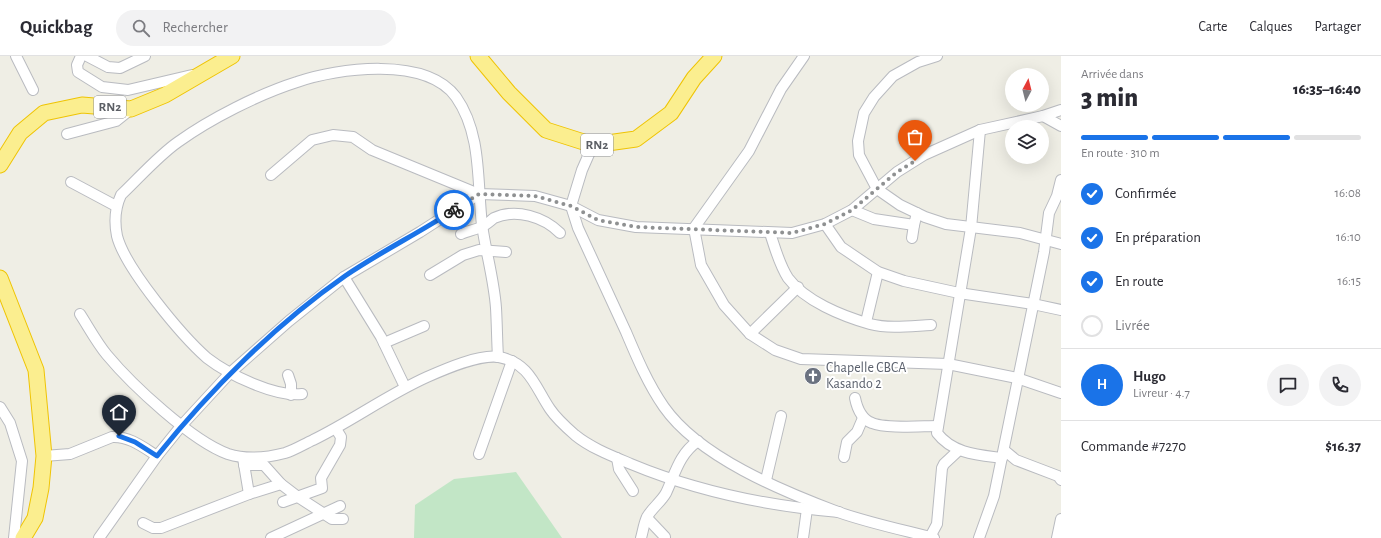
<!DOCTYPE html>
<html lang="fr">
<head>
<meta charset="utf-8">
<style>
	body { margin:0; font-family:"Alegreya Sans",sans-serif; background:#f2f2f3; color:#2b2b33; height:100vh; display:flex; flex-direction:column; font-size:15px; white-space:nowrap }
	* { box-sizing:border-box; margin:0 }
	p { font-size:13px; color:#7c7c81 }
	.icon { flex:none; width:22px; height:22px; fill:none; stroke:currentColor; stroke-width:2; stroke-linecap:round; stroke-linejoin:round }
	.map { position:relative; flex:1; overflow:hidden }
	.drawer { display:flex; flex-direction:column; background:#fff; width:320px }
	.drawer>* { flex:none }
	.needle { width:26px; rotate:7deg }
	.buttons { position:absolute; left:1005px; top:12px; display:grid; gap:8px }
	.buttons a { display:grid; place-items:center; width:44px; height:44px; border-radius:50%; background:#fff; box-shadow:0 4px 16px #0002; font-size:20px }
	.pin { position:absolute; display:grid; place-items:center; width:34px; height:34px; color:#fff; margin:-41px -17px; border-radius:50% 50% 50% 0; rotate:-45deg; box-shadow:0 0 4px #0007 }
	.pin .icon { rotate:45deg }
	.courier { position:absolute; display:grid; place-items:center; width:40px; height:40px; margin:-20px; border:3px solid #1a73e8; border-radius:50%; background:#fff; color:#222; box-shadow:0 1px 5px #0007 }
	.head em { font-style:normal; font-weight:800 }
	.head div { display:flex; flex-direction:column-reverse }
	.head { display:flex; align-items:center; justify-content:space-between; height:68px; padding:0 20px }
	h1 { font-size:26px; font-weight:800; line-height:30px }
	.bar { display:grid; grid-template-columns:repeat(4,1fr); gap:6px 4px; align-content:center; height:48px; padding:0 20px }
	.bar i { height:5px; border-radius:3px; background:#e1e1e2 }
	.bar .active { background:#1a73e8 }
	.bar p { grid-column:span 4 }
	.line { display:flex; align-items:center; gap:10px; padding:0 20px; border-top:1px solid #e1e1e2 }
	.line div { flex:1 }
	.round { display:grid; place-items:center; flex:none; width:42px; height:42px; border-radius:21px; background:#f2f2f3 }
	ol { padding:0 20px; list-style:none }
	li { display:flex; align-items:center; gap:12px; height:44px }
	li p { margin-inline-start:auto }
	li .icon { padding:4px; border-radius:50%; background:#1a73e8; color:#fff; stroke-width:4 }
	li:last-child { color:#7c7c81 }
	li i { width:22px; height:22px; border:2px solid #e1e1e2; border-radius:50% }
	header { display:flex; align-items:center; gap:24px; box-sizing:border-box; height:56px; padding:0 20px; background:#fff; border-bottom:1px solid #e1e1e2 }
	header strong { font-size:19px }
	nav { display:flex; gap:22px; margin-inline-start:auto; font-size:14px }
	.search { width:280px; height:36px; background:#f2f2f3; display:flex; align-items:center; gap:10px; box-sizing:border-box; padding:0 14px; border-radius:22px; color:#7c7c81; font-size:15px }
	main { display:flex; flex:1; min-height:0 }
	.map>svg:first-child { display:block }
</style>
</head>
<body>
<header>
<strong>Quickbag</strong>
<div class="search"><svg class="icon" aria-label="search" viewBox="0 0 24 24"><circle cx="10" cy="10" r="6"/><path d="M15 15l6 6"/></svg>Rechercher</div>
<nav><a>Carte</a><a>Calques</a><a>Partager</a></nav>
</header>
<main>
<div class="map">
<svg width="1061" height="482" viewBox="0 0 1061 482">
	<rect width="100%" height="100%" fill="#efeee5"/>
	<path fill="#c2e6c6" d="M 516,416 L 562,482 L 414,482 L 415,449 L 454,423 Z"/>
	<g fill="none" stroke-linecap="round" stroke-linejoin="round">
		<defs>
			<g id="minor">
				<path d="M 16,0 L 33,34"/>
				<path d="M 81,0 L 77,9 L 78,16 L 102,31 L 128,34 L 192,19"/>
				<path d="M 87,0 L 108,11 L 120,12 L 145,0"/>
				<path d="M 804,0 L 781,33 L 749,95 L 694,172 L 701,209 L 724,249 L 750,278 L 775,294 L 801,303 L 948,308 L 1017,322 L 1061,337"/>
				<path d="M 937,0 L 918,6 L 893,20 L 874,41 L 864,57 L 858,85 L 859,99 L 877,133 L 900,149 L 925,161 L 946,168 L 1020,177 L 1061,188"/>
				<path d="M 1043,60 L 1061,70"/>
				<path d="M 980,74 L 971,172 L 937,377 C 953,398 979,399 1002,402"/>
				<path d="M 67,78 L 116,65 L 131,53"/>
				<path d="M 593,89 L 582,114 L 571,150 L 578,172 C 594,207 610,242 626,276 C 637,302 648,328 664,351 C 699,401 782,435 838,456 C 869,467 903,474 934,482"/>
				<path d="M 271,119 L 312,84 L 333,79 L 353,81 L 372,94 L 479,138 L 535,140 L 571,150 L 598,164 L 636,171 L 792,177 L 825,168 L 852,154 L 897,116 L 924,99 L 980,74 L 1043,60 L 1061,54"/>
				<path d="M 71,126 L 116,150"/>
				<path d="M 852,154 L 874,163 L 914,169 L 917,157"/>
				<path d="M 825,168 L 841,191 L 878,216 L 904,225 L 959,237 L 1033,248 L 1061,254"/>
				<path d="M 770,177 C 775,192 779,208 788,222 C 805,245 842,260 870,268 C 889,273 911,270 931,269"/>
				<path d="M 461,178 C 467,175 475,174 481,171 C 486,169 490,165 494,162 C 516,152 544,161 560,177"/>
				<path d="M 912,182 L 914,169"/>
				<path d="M 430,219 L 463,199 L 479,194 L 506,196"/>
				<path d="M 344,221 L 381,281 L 405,331"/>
				<path d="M 80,258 C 89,272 97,287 107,299 C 132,329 192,385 228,398 C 247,404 266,402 285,397 C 295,394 304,388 313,384 C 352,365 387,339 427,321 C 445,313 479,298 499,301 C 530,307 535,331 550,353 C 556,362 567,372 575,379 C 591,392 612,400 631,408 C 696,435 768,450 839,456"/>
				<path d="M 866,266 L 878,216"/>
				<path d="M 750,278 L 798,231"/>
				<path d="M 384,287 L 424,270"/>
				<path d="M 288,319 L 291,328 L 291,339"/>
				<path d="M 302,338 C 275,341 229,319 207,302 C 182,280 125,212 117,180 C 114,165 115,152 121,139 C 139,122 158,100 178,86 C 210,63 259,38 297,26 C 338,12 426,0 456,41 C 482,78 477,126 482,169 C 486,197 494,224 496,252 C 497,269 497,285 498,301"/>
				<path d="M 855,342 C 857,352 861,363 872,367 C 886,373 921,370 938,370"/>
				<path d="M 0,351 L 10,367 L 22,405 L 14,482"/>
				<path d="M 1004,394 L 1016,404 L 1058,420 L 1061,424"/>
				<path d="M 479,398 L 512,305"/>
				<path d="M 44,400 L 70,398 L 112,381 C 129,380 143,391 157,400"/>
				<path d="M 844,401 L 847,386 L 857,376 L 863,362"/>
				<path d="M 243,402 L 249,438"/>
				<path d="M 617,402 L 619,413 L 633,435"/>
				<path d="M 244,409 L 264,409 L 281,428 L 298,441 L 332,463 L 343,463"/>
				<path d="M 766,424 L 781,360"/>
				<path d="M 283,446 L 322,432 L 321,422 L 340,389 L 341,381 L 336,373"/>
				<path d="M 647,462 L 665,481"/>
				<path d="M 143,467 L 153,472 L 161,472 L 249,438 L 281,428"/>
				<path d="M 930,481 L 937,468 L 942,412 L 944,408 L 959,394"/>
				<path d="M 99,482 L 157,400 L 182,369 L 230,317 L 289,265 L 344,221 L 420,176 L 479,138"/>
				<path d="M 271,482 L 340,450"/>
				<path d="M 641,482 C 643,475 644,467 647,461 C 652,452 661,446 666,437 C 675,418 679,398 698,385"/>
				<path d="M 803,482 L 807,453"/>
				<path d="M 979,482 L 994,440 L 1044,196 L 1049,157 L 1057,140 L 1061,124"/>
				<path d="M 1057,482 L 1061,463"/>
			</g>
			<g id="highway">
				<path d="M 478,0 L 509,37 L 546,74 L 593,89 L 636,83 L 671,57 L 694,22 L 714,0"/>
				<path d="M 0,109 L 20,77 L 44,57 L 82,49 L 131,53 L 165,39 L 232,0"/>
				<path d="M 0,222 L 36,314 L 44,400 L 41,432 L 35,462 L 23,482"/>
			</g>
		</defs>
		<use href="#minor" stroke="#b9bbc0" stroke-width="12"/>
		<use href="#highway" stroke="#efc404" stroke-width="17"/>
		<use href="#minor" stroke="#fff" stroke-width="10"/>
		<use href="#highway" stroke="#fbee8f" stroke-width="15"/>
	</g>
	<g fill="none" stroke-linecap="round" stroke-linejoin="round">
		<path stroke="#8f9192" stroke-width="4" stroke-dasharray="0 7.2" d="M 454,154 L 479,138 L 535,140 L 571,150 L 598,164 L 636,171 L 792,177 L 825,168 L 852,154 L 897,116 L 915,105"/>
		<path stroke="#1a73e8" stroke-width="5" d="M 119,380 L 135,386 L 157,400 C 210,334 276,268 345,220 C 380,196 419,177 454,154"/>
	</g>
	<defs>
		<symbol id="church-disc" viewBox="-11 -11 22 22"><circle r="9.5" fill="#6b7280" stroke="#fff"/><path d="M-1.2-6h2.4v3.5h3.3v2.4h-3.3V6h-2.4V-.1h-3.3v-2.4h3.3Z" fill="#fff"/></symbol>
	</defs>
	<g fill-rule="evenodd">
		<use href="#church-disc" x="803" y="310" width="20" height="20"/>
	</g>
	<g text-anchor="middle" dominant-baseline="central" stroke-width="4" stroke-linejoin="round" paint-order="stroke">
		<g fill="#fff" stroke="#8d8f93" stroke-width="1">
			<rect x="94" y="40" width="32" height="22" rx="3"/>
			<rect x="581" y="78" width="32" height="22" rx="3"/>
		</g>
		<g font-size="13" font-weight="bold" fill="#5c5f65">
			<text x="110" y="51">RN2</text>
			<text x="597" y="89">RN2</text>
		</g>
		<g font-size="14" fill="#5b616d" stroke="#fff" text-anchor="start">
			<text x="826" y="312">Chapelle CBCA<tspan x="826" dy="16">Kasando 2</tspan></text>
		</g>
	</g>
</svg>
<div class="buttons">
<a><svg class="needle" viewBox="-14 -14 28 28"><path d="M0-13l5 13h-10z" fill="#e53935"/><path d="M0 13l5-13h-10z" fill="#7c7c81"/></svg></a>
<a><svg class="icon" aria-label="layers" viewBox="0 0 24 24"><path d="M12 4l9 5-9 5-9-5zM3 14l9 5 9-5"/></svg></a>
</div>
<div class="pin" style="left:915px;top:105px;background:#ea580c"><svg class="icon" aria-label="bag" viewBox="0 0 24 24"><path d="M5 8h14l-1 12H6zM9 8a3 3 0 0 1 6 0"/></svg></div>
<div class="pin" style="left:119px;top:380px;background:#1f2937"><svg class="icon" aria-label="home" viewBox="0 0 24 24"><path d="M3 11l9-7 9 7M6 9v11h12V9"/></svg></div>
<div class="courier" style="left:454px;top:154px"><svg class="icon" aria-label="bike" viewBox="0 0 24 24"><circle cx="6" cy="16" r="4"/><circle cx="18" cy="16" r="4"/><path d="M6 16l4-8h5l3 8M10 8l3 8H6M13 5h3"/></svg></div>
</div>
<section class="drawer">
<div class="head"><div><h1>3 min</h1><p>Arrivée dans</p></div><em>16:35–16:40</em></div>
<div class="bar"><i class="active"></i><i class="active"></i><i class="active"></i><i></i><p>En route · 310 m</p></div>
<ol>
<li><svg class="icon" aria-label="check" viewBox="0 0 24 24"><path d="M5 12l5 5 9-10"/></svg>Confirmée<p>16:08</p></li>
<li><svg class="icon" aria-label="check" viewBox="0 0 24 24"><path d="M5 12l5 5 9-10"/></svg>En préparation<p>16:10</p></li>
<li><svg class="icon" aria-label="check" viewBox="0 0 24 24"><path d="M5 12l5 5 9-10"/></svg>En route<p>16:15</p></li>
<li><i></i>Livrée</li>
</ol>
<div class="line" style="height:72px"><b class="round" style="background:#1a73e8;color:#fff">H</b><div><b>Hugo</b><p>Livreur · 4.7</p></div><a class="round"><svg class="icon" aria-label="chat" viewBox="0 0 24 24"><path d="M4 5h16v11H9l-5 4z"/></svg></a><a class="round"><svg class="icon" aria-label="phone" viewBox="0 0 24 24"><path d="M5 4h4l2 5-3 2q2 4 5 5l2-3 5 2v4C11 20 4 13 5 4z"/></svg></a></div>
<div class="line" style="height:52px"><div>Commande #7270</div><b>$16.37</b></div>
</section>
</main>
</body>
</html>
